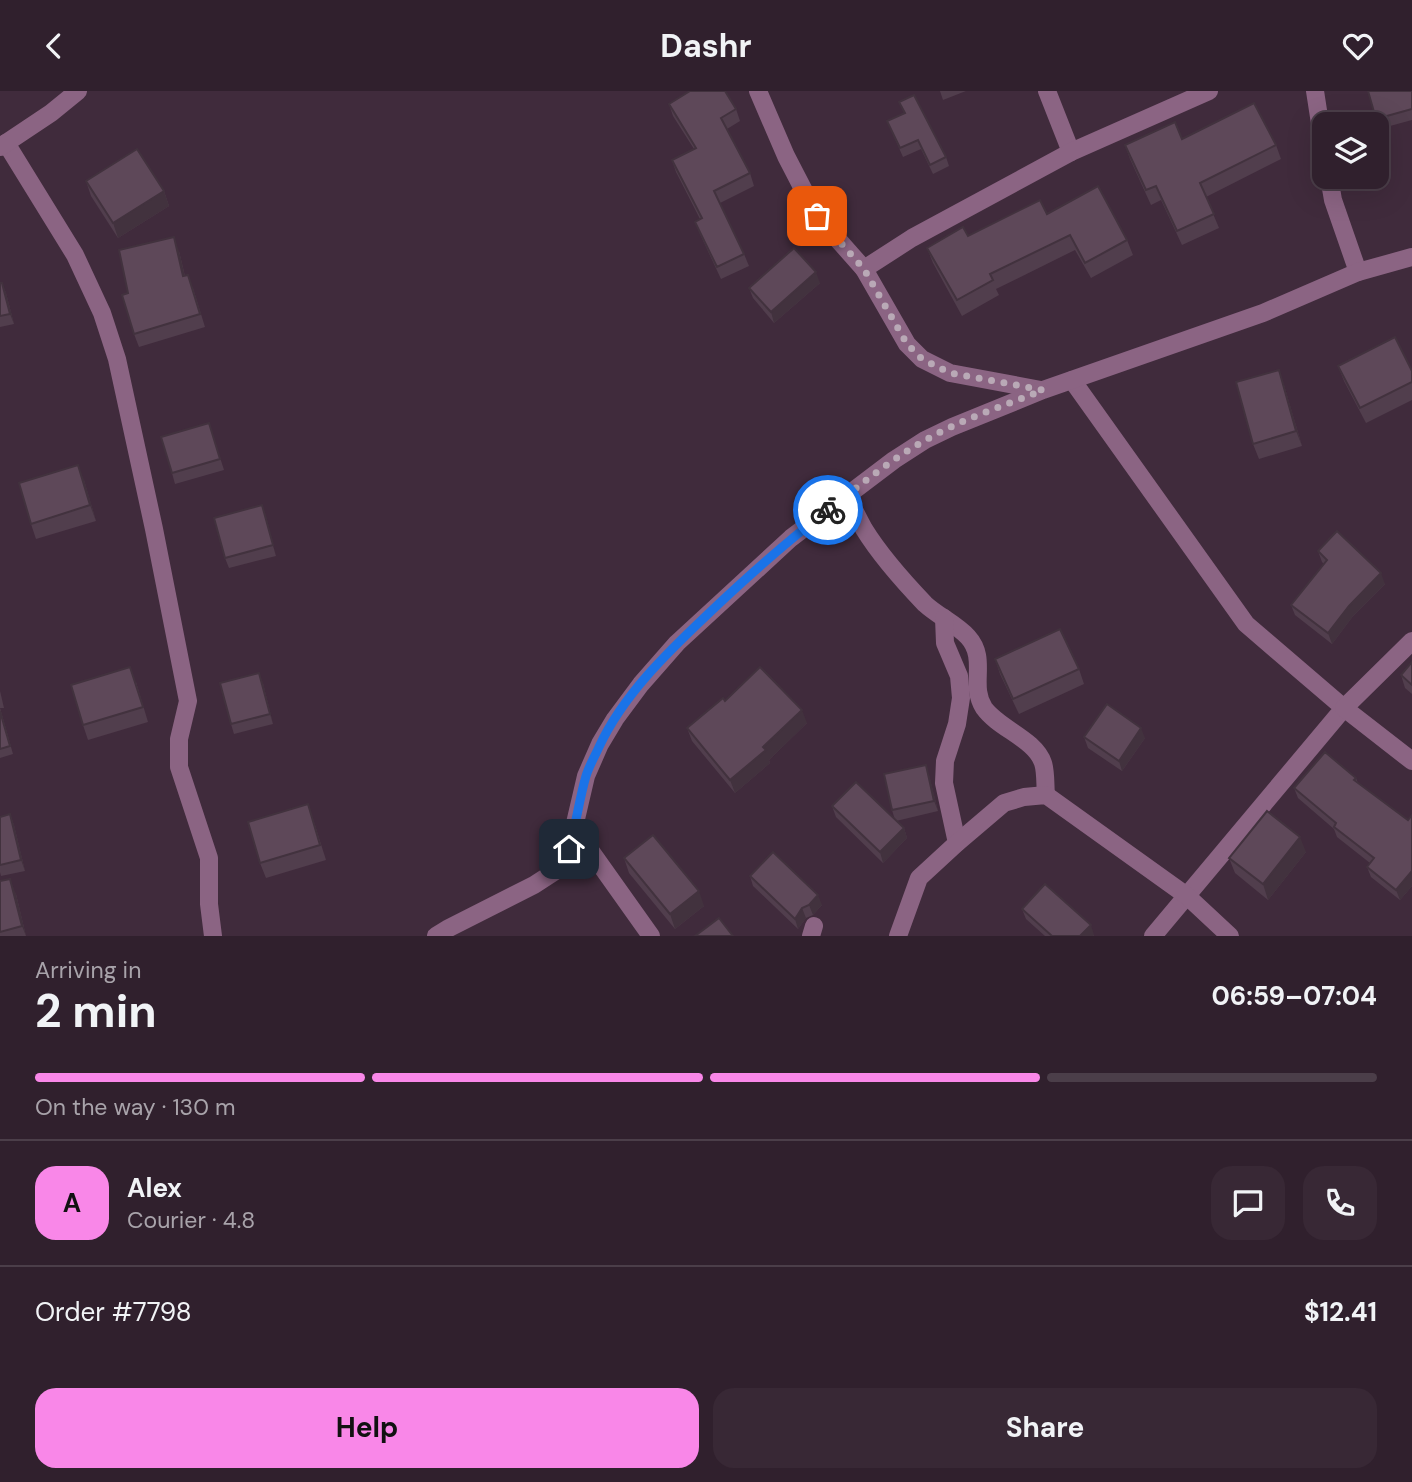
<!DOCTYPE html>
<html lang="en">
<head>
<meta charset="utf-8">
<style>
	body { margin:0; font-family:"DM Sans",sans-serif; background:#382835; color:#f1f3f6; height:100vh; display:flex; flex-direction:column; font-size:26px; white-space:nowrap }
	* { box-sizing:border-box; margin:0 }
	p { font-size:23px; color:#a8a3aa }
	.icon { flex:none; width:38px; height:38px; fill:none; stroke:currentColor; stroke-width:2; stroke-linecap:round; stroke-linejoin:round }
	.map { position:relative; height:845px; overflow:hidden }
	.panel { display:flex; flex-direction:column; background:#30202d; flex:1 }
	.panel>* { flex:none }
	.fabs { position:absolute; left:1312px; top:21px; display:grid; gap:14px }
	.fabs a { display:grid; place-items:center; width:77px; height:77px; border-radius:14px; background:#30202d; box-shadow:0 7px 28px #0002,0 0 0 2px #4b3e49; font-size:35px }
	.pin { position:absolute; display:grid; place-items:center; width:60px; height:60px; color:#fff; margin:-30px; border-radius:14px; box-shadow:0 4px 10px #0006 }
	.courier { position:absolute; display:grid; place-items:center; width:70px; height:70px; margin:-35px; border:5px solid #1a73e8; border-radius:50%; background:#fff; color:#222; box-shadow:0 2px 9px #0007 }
	.headline em { font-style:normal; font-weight:700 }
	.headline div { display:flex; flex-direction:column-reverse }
	.headline { display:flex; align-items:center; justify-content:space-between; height:119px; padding:0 35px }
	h1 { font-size:46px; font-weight:700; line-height:52px }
	.bar { display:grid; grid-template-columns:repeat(4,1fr); gap:10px 7px; align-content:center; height:84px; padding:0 35px }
	.bar i { height:9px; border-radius:5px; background:#4b3e49 }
	.bar .current { background:#f987e8 }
	.bar p { grid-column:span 4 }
	.line { display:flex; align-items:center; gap:18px; padding:0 35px; border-top:2px solid #4b3e49 }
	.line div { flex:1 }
	.round { display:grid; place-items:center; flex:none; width:74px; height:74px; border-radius:21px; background:#382835 }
	.cta { display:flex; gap:14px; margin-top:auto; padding:14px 35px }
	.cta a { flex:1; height:80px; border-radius:21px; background:#f987e8; color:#111; font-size:28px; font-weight:700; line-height:80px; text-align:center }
	.cta a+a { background:#382835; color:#f1f3f6 }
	header { display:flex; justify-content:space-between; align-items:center; height:91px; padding:0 35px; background:#30202d; font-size:32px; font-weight:700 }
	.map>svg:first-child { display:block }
</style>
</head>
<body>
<header><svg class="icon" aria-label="back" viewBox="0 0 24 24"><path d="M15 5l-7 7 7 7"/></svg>Dashr<svg class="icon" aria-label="heart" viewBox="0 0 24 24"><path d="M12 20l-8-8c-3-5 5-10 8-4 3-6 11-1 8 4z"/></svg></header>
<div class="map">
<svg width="1412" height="845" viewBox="0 0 1412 845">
	<rect width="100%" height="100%" fill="#402b3c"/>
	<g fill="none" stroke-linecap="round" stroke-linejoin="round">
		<g stroke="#8b6483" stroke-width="18">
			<path d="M 758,0 L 786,65 L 817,125 L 864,178 L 907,253 L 922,268 L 950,282 L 1041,299"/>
			<path d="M 1047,0 L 1071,61"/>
			<path d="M 1315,0 L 1325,65"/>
			<path d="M 6,52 L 75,164 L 102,222 L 117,268 L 154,438 L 188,610 L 179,648 L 179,676 L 209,767 L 209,813 L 213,845"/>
			<path d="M 0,56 L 51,22 L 78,0"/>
			<path d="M 1329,86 L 1333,109 L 1358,181"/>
			<path d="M 864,178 L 912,147 L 1071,61 L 1209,0"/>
			<path d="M 1072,289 L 1246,533 L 1344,617 L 1153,845"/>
			<path d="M 847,404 C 852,415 858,427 864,438 C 880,464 904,491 925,513 C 938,525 956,533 968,546 C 988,568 969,594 984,617 C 999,638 1035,648 1043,672 C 1046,681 1045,694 1046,704"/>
			<path d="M 944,527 L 945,552 L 959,585 L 961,607 L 957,633 L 945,670 L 944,692 L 957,752"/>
			<path d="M 1412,550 L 1344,617 L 1412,670"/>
			<path d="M 575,738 L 651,845"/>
			<path d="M 436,845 L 449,837 L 534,794 L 554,781 L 569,758 L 586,685 L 600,653 L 615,628 L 641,593 L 677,552 L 791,447 L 894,369 L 925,349 L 952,336 L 1043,299 L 1263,222 L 1358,181 L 1412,166"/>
			<path d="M 811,845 L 814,835"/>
			<path d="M 898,845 L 919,787 L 957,752 L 1004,712 L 1024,706 L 1046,704 L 1187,805 L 1230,845"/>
		</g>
	</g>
	<g fill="#513e4d">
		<path d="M 940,0 L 966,0 L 943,9 Z"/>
		<path d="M 1412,0 L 1412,29 L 1379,38 L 1376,28 Z"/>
		<path d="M 899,11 L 946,66 L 949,75 L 933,83 L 921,58 L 903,66 L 887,30 L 904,22 Z"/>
		<path d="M 669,13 L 736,18 L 740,30 L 727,38 L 750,82 L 754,95 L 720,112 L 744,163 L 749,175 L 721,188 L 700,143 L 695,131 L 700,128 L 676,81 L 672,69 L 694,58 L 673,25 Z"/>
		<path d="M 1125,54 L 1276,54 L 1281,68 L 1206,106 L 1219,137 L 1182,154 L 1161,109 L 1151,114 L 1130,68 Z"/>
		<path d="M 86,90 L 164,100 L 169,115 L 118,147 L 91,105 Z"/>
		<path d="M 1047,123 L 1127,149 L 1133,164 L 1091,187 L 1075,159 L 996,198 L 999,204 L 962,225 L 933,172 L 927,157 Z"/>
		<path d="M 179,160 L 185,185 L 193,197 L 205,236 L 139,256 L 134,243 L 128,202 Z"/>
		<path d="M 0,192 L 2,192 L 6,202 L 14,233 L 0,236 Z"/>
		<path d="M 820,192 L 774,232 L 753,207 L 749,197 Z"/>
		<path d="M 1338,275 L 1412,280 L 1412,309 L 1366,332 L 1344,290 Z"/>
		<path d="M 1279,279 L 1284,294 L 1302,355 L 1259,368 L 1253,353 Z"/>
		<path d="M 209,332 L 224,379 L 175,393 L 172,382 Z"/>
		<path d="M 84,389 L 96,430 L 36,448 L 31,433 Z"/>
		<path d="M 262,414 L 276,465 L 229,477 L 225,467 Z"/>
		<path d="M 1318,460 L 1385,493 L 1353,525 L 1332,553 L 1295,524 L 1291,514 L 1324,473 L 1322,471 Z"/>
		<path d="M 995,568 L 1079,578 L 1084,593 L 1019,623 L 1000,583 Z"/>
		<path d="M 1412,571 L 1412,603 L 1405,597 L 1401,584 Z"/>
		<path d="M 136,591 L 148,631 L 88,649 L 83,634 Z"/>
		<path d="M 263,592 L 273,633 L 234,643 L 231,633 Z"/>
		<path d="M 0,600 L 4,617 L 0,617 Z"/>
		<path d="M 725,610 L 807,632 L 769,669 L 770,672 L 735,702 L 692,650 L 687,637 Z"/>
		<path d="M 0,617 L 13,663 L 0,667 Z"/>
		<path d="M 1084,646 L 1145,647 L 1122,680 L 1088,657 Z"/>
		<path d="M 929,684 L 938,720 L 896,730 L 904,737 L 907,747 L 883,772 L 836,726 L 832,715 L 895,729 L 892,719 Z"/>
		<path d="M 1356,687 L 1358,692 L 1408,729 L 1412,724 L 1412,795 L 1400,809 L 1371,786 L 1367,776 L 1370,772 L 1337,746 L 1334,738 L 1298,707 L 1294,697 Z"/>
		<path d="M 10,723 L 14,734 L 25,780 L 1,785 L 0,781 L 0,726 Z"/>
		<path d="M 313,728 L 326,769 L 266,787 L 260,772 Z"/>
		<path d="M 1306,761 L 1268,809 L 1235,782 L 1229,767 Z"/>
		<path d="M 624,767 L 704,815 L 675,838 L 629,782 Z"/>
		<path d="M 750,785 L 822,814 L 813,824 L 806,827 L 798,838 L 753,795 Z"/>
		<path d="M 0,790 L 16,803 L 26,845 L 0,845 Z"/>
		<path d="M 1022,818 L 1094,844 L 1093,845 L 1045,845 L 1026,828 Z"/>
	</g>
	<g fill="#42323e">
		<path d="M 164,100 L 169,115 L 118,147 L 113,132 Z"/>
		<path d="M 174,146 L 179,160 L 188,199 L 183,185 Z"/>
		<path d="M 816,181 L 820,192 L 774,232 L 771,221 Z"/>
		<path d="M 2,192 L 6,202 L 14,233 L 10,223 Z"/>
		<path d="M 1279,279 L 1284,294 L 1302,355 L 1296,340 Z"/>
		<path d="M 78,374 L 84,389 L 96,430 L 90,414 Z"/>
		<path d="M 262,414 L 266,424 L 276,465 L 273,454 Z"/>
		<path d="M 1381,482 L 1385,493 L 1353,525 L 1332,553 L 1328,542 L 1349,515 Z"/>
		<path d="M 259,582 L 263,592 L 273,633 L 270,623 Z"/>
		<path d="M 802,619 L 807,632 L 769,669 L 770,672 L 735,702 L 730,689 Z"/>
		<path d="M 1141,637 L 1145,647 L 1122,680 L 1119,670 Z"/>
		<path d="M 926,674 L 929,684 L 938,720 L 934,710 Z"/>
		<path d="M 10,723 L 14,734 L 25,780 L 21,769 Z"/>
		<path d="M 904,737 L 907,747 L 883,772 L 880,761 Z"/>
		<path d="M 1300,746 L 1306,761 L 1268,809 L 1263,793 Z"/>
		<path d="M 1412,780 L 1412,795 L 1400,809 L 1396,799 Z"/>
		<path d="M 10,788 L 16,803 L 26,845 L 22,835 Z"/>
		<path d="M 699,800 L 704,815 L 675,838 L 670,823 Z"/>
		<path d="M 818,804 L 822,814 L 813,824 L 809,814 Z"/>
		<path d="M 802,817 L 806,827 L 798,838 L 795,828 Z"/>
		<path d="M 1091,834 L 1094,844 L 1093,845 L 1080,845 Z"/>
	</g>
	<g fill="#5e4859" stroke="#42323e" stroke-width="2">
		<path d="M 690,0 L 725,0 L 736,18 L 721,27 L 750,82 L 714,100 L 744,163 L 717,176 L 695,131 L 702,127 L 672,69 L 696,57 L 669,13 Z"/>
		<path d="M 1368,0 L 1412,0 L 1412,18 L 1376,28 Z"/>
		<path d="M 914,4 L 946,66 L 930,74 L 918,49 L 900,57 L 887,30 L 905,22 L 899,11 Z"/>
		<path d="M 1254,12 L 1276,54 L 1200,92 L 1214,123 L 1177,140 L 1156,95 L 1146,99 L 1125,54 L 1175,31 L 1182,48 Z"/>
		<path d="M 137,58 L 164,100 L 113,132 L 86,90 Z"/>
		<path d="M 1098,95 L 1127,149 L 1085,172 L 1070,144 L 990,183 L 993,189 L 957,209 L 927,157 L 963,136 L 968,145 L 1040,109 L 1047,123 Z"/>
		<path d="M 174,146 L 183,185 L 188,184 L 200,223 L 134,243 L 122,204 L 128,202 L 119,159 Z"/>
		<path d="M 794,157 L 816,181 L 771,221 L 749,197 Z"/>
		<path d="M 0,192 L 2,192 L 10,223 L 0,225 Z"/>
		<path d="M 1395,246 L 1412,280 L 1412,291 L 1360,317 L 1338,275 Z"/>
		<path d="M 1279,279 L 1296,340 L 1253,353 L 1236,291 Z"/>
		<path d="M 209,332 L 220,368 L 172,382 L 161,346 Z"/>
		<path d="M 78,374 L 90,414 L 31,433 L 19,392 Z"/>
		<path d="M 262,414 L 273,454 L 225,467 L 214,427 Z"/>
		<path d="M 1337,440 L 1381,482 L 1349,515 L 1328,542 L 1291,514 L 1327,469 L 1318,460 Z"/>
		<path d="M 1060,538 L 1079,578 L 1013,608 L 995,568 Z"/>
		<path d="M 1412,571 L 1412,594 L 1401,584 Z"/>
		<path d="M 130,576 L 143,616 L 83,634 L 71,594 Z"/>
		<path d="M 760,576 L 802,619 L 763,656 L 766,659 L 730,689 L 687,637 L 723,607 L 725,610 Z"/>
		<path d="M 259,582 L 270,623 L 231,633 L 220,592 Z"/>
		<path d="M 1107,613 L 1141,637 L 1119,670 L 1084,646 Z"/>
		<path d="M 0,620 L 10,655 L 0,658 Z"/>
		<path d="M 1325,661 L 1356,687 L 1354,689 L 1408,729 L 1412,724 L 1412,780 L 1396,799 L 1367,776 L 1374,767 L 1334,736 L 1336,732 L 1294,697 Z"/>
		<path d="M 926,674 L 934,710 L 892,719 L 884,683 Z"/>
		<path d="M 856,691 L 904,737 L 880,761 L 832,715 Z"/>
		<path d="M 308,713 L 320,754 L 260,772 L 248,731 Z"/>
		<path d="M 1267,720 L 1300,746 L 1263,793 L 1229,767 Z"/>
		<path d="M 10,723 L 21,769 L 0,774 L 0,726 Z"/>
		<path d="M 653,744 L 699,800 L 670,823 L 624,767 Z"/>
		<path d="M 773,761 L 818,804 L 809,814 L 802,817 L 795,828 L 750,785 Z"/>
		<path d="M 10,788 L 22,835 L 0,841 L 0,790 Z"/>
		<path d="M 1045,793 L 1091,834 L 1080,845 L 1052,845 L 1022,818 Z"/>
		<path d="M 719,827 L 733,845 L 695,845 Z"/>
	</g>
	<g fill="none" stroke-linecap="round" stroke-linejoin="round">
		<path stroke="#b9a9b6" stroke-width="7" stroke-dasharray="0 12.6" d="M 817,125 L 864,178 L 907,253 L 922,268 L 950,282 L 1043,299 C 1004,315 961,328 924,350 C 890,369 859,395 828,419"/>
		<path stroke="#1a73e8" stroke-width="9" d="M 569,758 C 576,734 579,709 586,685 C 589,675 595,665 599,656 C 623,604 667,562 707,524 C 746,487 786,451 828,419"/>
	</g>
</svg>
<div class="fabs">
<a><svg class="icon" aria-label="layers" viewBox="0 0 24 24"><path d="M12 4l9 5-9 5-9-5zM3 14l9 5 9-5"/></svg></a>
</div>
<div class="pin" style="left:817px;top:125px;background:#ea580c"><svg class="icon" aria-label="bag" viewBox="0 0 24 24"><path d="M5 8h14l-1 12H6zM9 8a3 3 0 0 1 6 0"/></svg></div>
<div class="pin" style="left:569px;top:758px;background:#1f2937"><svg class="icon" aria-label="home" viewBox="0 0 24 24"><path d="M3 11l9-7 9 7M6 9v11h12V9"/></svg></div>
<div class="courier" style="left:828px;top:419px"><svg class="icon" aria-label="bike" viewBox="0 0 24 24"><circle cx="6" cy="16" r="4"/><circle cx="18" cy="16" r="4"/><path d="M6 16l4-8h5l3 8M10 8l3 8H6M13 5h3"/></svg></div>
</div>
<section class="panel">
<div class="headline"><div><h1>2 min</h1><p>Arriving in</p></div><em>06:59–07:04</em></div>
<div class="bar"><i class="current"></i><i class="current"></i><i class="current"></i><i></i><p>On the way · 130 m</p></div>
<div class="line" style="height:126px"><b class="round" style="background:#f987e8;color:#111">A</b><div><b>Alex</b><p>Courier · 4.8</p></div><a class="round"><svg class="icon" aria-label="chat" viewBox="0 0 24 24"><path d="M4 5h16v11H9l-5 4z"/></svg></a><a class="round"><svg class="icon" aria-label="phone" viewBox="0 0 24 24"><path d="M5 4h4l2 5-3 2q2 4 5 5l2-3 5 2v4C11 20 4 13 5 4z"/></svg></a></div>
<div class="line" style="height:91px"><div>Order #7798</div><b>$12.41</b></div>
<div class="cta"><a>Help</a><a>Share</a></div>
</section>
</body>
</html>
